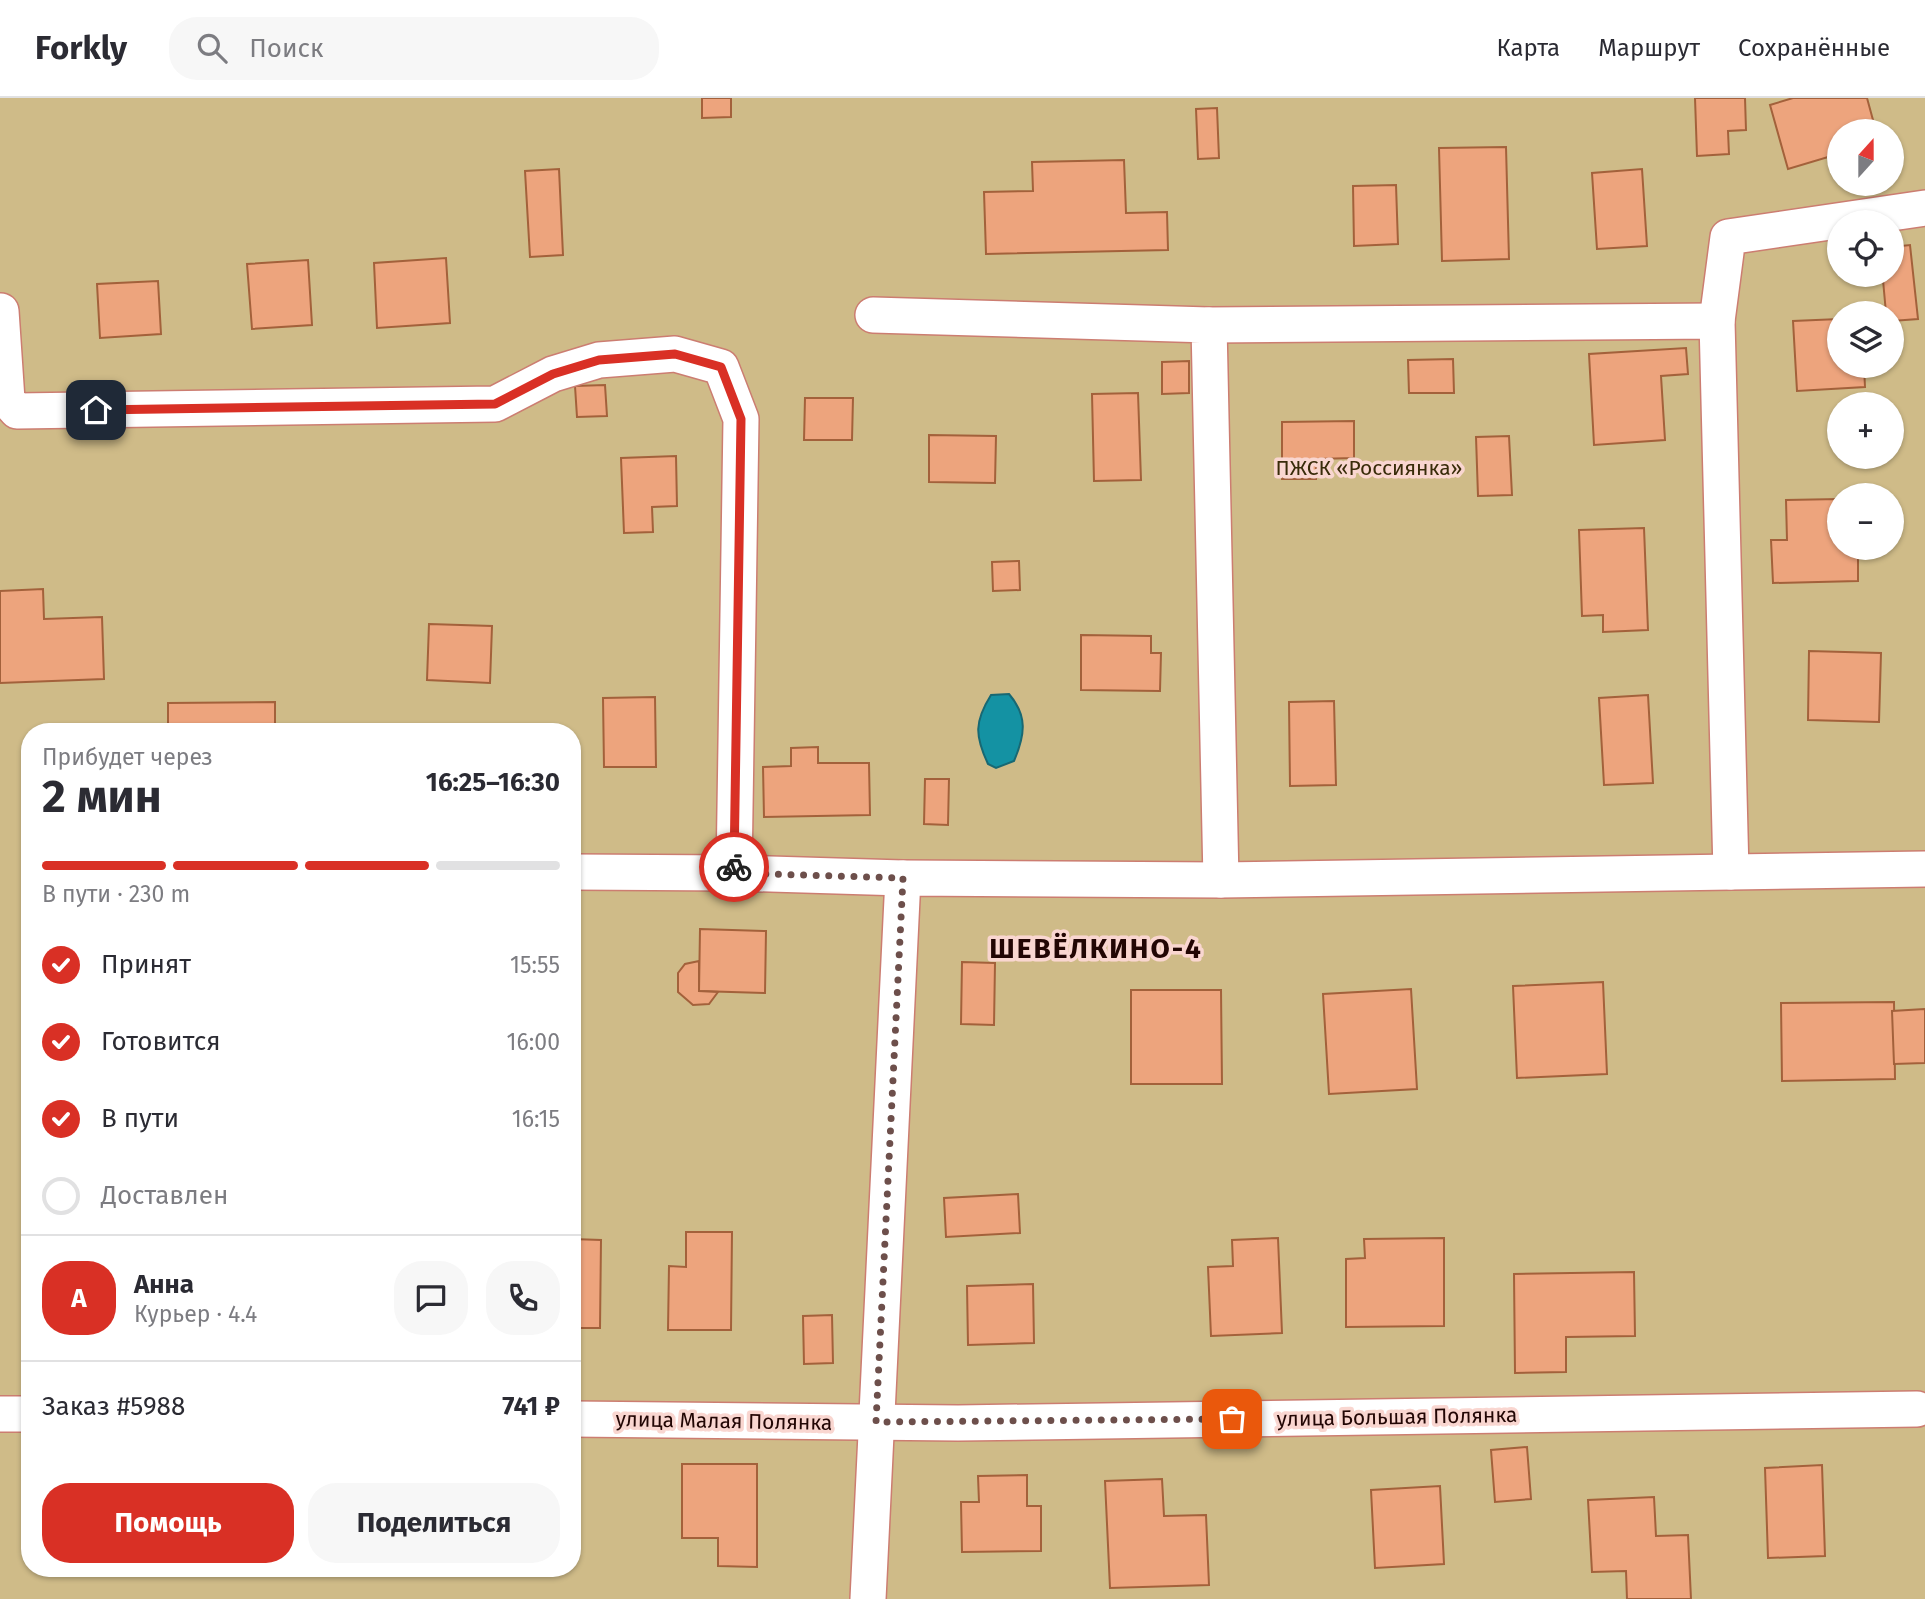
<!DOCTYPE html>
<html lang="ru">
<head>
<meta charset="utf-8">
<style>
	body { margin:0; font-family:"Fira Sans",sans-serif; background:#f7f7f7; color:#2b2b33; height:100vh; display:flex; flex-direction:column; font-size:26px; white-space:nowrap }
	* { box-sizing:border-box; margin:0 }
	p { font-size:23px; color:#7c7c81 }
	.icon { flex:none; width:38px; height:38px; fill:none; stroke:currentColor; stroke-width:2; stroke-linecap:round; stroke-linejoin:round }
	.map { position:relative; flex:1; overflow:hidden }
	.drawer { position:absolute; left:21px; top:625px; width:560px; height:854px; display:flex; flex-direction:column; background:#fff; border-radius:28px; box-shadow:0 2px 5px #0004 }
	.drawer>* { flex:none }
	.needle { width:46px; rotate:21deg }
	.fabs { position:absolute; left:1827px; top:21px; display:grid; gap:14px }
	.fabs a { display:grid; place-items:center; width:77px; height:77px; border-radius:50%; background:#fff; box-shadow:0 2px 5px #0004; font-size:35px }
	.pin { position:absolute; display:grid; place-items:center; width:60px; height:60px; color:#fff; margin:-30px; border-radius:14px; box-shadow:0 4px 10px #0006 }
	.courier { position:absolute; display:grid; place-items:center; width:70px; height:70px; margin:-35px; border:5px solid #d93025; border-radius:50%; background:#fff; color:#222; box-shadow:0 2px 9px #0007 }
	.head em { font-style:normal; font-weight:700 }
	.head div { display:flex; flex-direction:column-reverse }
	.head { display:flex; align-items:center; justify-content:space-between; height:119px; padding:0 21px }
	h1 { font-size:46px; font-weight:700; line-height:52px }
	.bar { display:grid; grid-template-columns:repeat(4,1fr); gap:10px 7px; align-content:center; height:84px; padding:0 21px }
	.bar i { height:9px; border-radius:5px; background:#e1e1e2 }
	.bar .selected { background:#d93025 }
	.bar p { grid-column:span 4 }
	.line { display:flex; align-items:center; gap:18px; padding:0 21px; border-top:2px solid #e1e1e2 }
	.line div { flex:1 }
	.round { display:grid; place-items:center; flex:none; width:74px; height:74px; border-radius:28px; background:#f7f7f7 }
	ol { padding:0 21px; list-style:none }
	li { display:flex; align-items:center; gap:21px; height:77px }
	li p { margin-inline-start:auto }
	li .icon { padding:7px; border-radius:50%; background:#d93025; color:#fff; stroke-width:4 }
	li:last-child { color:#7c7c81 }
	li i { width:38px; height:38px; border:4px solid #e1e1e2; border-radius:50% }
	.button { display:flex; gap:14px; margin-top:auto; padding:14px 21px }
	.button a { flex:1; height:80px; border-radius:28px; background:#d93025; color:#fff; font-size:28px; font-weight:700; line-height:80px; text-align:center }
	.button a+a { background:#f7f7f7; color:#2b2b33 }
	header { display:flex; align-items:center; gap:42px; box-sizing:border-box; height:98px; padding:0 35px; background:#fff; border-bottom:2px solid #e1e1e2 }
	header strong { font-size:33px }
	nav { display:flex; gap:38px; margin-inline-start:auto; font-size:24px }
	.search { width:490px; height:63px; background:#f7f7f7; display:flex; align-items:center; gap:18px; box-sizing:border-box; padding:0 24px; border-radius:28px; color:#7c7c81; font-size:26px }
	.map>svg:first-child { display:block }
</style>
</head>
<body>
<header>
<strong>Forkly</strong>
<div class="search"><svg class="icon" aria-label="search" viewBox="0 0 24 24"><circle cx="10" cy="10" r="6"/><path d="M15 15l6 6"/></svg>Поиск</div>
<nav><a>Карта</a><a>Маршрут</a><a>Сохранённые</a></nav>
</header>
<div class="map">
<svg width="1925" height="1501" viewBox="0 0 1925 1501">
	<rect width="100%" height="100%" fill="#f9d6d0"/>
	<path fill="#cfbb88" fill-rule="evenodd" d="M 0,0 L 1925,0 L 1925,1501 L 0,1501 ZM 1839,33 L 1892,33 L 1892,86 L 1839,86 ZM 1839,124 L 1892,124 L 1892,177 L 1839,177 ZM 1839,215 L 1892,215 L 1892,268 L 1839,268 ZM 1839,306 L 1892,306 L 1892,359 L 1839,359 ZM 1839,397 L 1892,397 L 1892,450 L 1839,450 ZM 30,634 L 572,634 L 572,1470 L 30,1470 Z"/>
	<path fill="#1492a3" stroke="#186873" stroke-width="2" d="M 1009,596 C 1028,618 1025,637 1014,663 L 996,670 L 988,666 C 975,638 974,624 991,597 Z"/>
	<g fill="#eda47d" stroke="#a3613b" stroke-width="2">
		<path d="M 702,0 L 731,0 L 731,19 L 702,20 Z"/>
		<path d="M 1695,0 L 1745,0 L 1746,32 L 1728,33 L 1729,56 L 1697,58 Z"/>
		<path d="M 1793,0 L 1867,0 L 1876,33 L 1839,33 L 1839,62 L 1838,56 L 1788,71 L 1770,7 Z"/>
		<path d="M 1217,10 L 1219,60 L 1198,61 L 1196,11 Z"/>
		<path d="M 1506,49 L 1509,161 L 1442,163 L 1439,50 Z"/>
		<path d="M 1124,62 L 1126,115 L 1167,114 L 1168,152 L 986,156 L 984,94 L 1033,93 L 1032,64 Z"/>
		<path d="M 559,71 L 563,157 L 530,159 L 525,73 Z"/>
		<path d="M 1642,71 L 1647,148 L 1597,151 L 1592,75 Z"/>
		<path d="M 1396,87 L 1398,146 L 1354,148 L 1353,88 Z"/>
		<path d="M 1910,147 L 1918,221 L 1892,223 L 1892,215 L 1886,215 L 1883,182 L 1867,184 L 1866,177 L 1892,177 L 1892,149 Z"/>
		<path d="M 446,160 L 450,225 L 377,230 L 374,165 Z"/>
		<path d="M 308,162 L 312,227 L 252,231 L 247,166 Z"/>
		<path d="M 158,183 L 161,236 L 100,240 L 97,186 Z"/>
		<path d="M 1839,221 L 1839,268 L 1864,268 L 1865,289 L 1797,293 L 1793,223 Z"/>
		<path d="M 1686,250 L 1688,276 L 1661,278 L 1665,342 L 1594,347 L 1589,256 Z"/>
		<path d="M 1453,261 L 1454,295 L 1409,295 L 1408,262 Z"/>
		<path d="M 1189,263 L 1189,295 L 1162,296 L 1162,264 Z"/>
		<path d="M 605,287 L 607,318 L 577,319 L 575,288 Z"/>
		<path d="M 1138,295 L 1141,382 L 1094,383 L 1092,296 Z"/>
		<path d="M 805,300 L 853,300 L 852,342 L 804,342 Z"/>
		<path d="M 1354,323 L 1354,360 L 1316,361 L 1316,381 L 1282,381 L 1282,324 Z"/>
		<path d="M 929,337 L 996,338 L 995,385 L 929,384 Z"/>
		<path d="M 1509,338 L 1512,397 L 1478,398 L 1476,339 Z"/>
		<path d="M 676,358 L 677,408 L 652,409 L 653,434 L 624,435 L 621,360 Z"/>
		<path d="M 1839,401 L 1839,450 L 1858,450 L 1858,483 L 1773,485 L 1771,442 L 1787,442 L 1786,402 Z"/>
		<path d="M 1644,430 L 1648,532 L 1603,534 L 1603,517 L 1582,518 L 1579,432 Z"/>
		<path d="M 1019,463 L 1020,492 L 993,493 L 992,464 Z"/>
		<path d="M 43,491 L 44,521 L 102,519 L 104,581 L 0,585 L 0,493 Z"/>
		<path d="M 429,526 L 492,528 L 490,585 L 427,582 Z"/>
		<path d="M 1081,537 L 1151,538 L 1151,555 L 1161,555 L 1160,593 L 1081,592 Z"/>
		<path d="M 1809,553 L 1881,555 L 1879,624 L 1808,622 Z"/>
		<path d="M 1648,597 L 1653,685 L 1604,687 L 1599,600 Z"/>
		<path d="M 655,599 L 656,669 L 604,669 L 603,600 Z"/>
		<path d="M 1334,603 L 1336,687 L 1290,688 L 1289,604 Z"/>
		<path d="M 275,604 L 275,634 L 168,634 L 168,605 Z"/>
		<path d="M 818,649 L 818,665 L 869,665 L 870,717 L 764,719 L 763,669 L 791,668 L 791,650 Z"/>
		<path d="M 925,681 L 949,681 L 948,727 L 924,726 Z"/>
		<rect x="572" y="829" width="7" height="87"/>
		<path d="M 700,831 L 766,833 L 765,895 L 699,893 Z"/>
		<path d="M 699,863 L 699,893 L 718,894 L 709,906 L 693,907 L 678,894 L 678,875 L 685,866 Z"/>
		<path d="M 962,864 L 995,865 L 994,927 L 961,926 Z"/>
		<path d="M 1603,884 L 1607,976 L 1517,980 L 1513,888 Z"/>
		<path d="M 1411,891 L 1417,991 L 1329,996 L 1323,896 Z"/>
		<path d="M 1131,892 L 1221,892 L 1222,986 L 1131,986 Z"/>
		<path d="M 1894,904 L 1895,981 L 1782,983 L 1781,905 Z"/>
		<path d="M 1925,911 L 1925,965 L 1894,966 L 1892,913 Z"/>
		<path d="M 1018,1096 L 1020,1135 L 946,1139 L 944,1100 Z"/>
		<path d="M 686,1134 L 732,1134 L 731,1232 L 668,1232 L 669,1168 L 686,1169 Z"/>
		<path d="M 1278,1140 L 1282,1235 L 1211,1238 L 1208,1169 L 1233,1168 L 1232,1142 Z"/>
		<path d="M 1444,1140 L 1444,1228 L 1346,1229 L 1346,1161 L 1365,1160 L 1364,1141 Z"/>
		<path d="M 572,1141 L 601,1142 L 600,1230 L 572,1230 Z"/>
		<path d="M 1634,1174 L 1635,1238 L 1566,1239 L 1566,1274 L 1515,1275 L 1514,1176 Z"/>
		<path d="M 1033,1186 L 1034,1245 L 968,1247 L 967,1188 Z"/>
		<path d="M 832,1217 L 833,1265 L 804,1266 L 803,1218 Z"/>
		<path d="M 1527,1349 L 1531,1401 L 1495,1404 L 1491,1352 Z"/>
		<path d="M 682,1366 L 757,1366 L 757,1469 L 718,1468 L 718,1440 L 682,1440 Z"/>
		<path d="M 1822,1367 L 1825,1458 L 1768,1460 L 1765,1370 Z"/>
		<path d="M 1027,1377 L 1027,1408 L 1041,1408 L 1041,1453 L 962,1454 L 961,1404 L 979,1404 L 978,1378 Z"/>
		<path d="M 1162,1381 L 1164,1418 L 1206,1417 L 1209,1487 L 1110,1490 L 1105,1383 Z"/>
		<path d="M 1440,1388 L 1444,1466 L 1375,1470 L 1371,1392 Z"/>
		<path d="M 1654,1399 L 1656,1438 L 1688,1437 L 1691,1501 L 1627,1501 L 1626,1473 L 1592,1474 L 1588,1402 Z"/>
		<path d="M 218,1470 L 294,1470 L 294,1473 L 219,1477 Z"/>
	</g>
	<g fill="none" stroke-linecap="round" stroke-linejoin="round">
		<defs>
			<g id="minor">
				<path d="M 1,213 L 7,302 L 17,313 L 495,306 L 553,276 L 599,262 L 675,256 L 721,269 L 741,321 L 734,775"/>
				<path d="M 873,217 L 1209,227 L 1221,782"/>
				<path d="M 1717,223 L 1728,139 L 1925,110"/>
				<path d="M 1209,227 L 1717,223 L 1731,774"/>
				<path d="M 572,774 L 734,775 L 903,780"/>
				<path d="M 0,1316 L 30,1316"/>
				<path d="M 572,1321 L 958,1325 L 1917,1311"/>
				<path d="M 868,1501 L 903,780 L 1221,782 L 1925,771"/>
			</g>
		</defs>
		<use href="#minor" stroke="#cc7d71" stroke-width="38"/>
		<use href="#minor" stroke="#fff" stroke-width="35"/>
	</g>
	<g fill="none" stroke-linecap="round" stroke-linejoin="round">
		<path stroke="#6d4f4b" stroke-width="7" stroke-dasharray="0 12.6" d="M 734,769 L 734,775 L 903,780 L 876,1324 L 1232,1321"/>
		<path stroke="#d93025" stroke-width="9" d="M 96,312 L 495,306 L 553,276 L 599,262 L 675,256 L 721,269 L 741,321 L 734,769"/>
	</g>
	<g text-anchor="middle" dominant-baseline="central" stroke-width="7" stroke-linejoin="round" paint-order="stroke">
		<g font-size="21" fill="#382b09" stroke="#f9d6d0">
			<text x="1369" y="370">ПЖСК «Россиянка»</text>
		</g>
		<g font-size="21" fill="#220604" stroke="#f9d6d0">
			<text transform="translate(1397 1319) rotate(-1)">улица Большая Полянка</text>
			<text transform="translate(724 1323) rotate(1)">улица Малая Полянка</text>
		</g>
		<g font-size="28" font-weight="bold" letter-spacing="2" fill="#220604" stroke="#f9d6d0">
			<text x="1096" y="850">ШЕВЁЛКИНО-4</text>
		</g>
	</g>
</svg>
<div class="fabs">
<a><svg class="needle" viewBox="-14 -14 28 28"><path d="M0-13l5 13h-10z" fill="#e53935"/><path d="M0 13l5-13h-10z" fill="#7c7c81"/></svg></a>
<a><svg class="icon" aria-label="locate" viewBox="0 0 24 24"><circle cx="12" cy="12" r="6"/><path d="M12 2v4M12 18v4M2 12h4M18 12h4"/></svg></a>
<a><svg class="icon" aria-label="layers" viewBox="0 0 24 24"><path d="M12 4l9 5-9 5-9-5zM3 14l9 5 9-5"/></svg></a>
<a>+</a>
<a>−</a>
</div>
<div class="pin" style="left:1232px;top:1321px;background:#ea580c"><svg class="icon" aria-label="bag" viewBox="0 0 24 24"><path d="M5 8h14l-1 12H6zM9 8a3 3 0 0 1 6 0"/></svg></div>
<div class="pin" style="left:96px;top:312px;background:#1f2937"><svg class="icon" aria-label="home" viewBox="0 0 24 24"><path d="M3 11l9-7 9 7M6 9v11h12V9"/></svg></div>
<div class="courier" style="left:734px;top:769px"><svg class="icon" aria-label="bike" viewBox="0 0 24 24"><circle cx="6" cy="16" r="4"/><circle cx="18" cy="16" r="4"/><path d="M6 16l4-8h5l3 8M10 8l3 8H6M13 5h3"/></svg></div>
<section class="drawer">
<div class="head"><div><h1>2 мин</h1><p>Прибудет через</p></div><em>16:25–16:30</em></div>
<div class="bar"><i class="selected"></i><i class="selected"></i><i class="selected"></i><i></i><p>В пути · 230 m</p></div>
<ol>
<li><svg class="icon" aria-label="check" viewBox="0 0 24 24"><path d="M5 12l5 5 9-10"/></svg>Принят<p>15:55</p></li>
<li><svg class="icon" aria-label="check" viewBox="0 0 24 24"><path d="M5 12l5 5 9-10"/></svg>Готовится<p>16:00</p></li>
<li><svg class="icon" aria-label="check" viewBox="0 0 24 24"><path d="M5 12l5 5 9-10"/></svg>В пути<p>16:15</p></li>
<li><i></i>Доставлен</li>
</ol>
<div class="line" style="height:126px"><b class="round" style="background:#d93025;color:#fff">А</b><div><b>Анна</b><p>Курьер · 4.4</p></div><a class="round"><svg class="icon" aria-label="chat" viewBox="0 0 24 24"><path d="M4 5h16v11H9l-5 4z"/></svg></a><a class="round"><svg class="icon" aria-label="phone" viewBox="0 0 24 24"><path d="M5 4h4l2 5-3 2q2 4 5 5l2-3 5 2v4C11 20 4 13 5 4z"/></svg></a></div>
<div class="line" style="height:91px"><div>Заказ #5988</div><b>741 ₽</b></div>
<div class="button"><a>Помощь</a><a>Поделиться</a></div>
</section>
</div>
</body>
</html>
